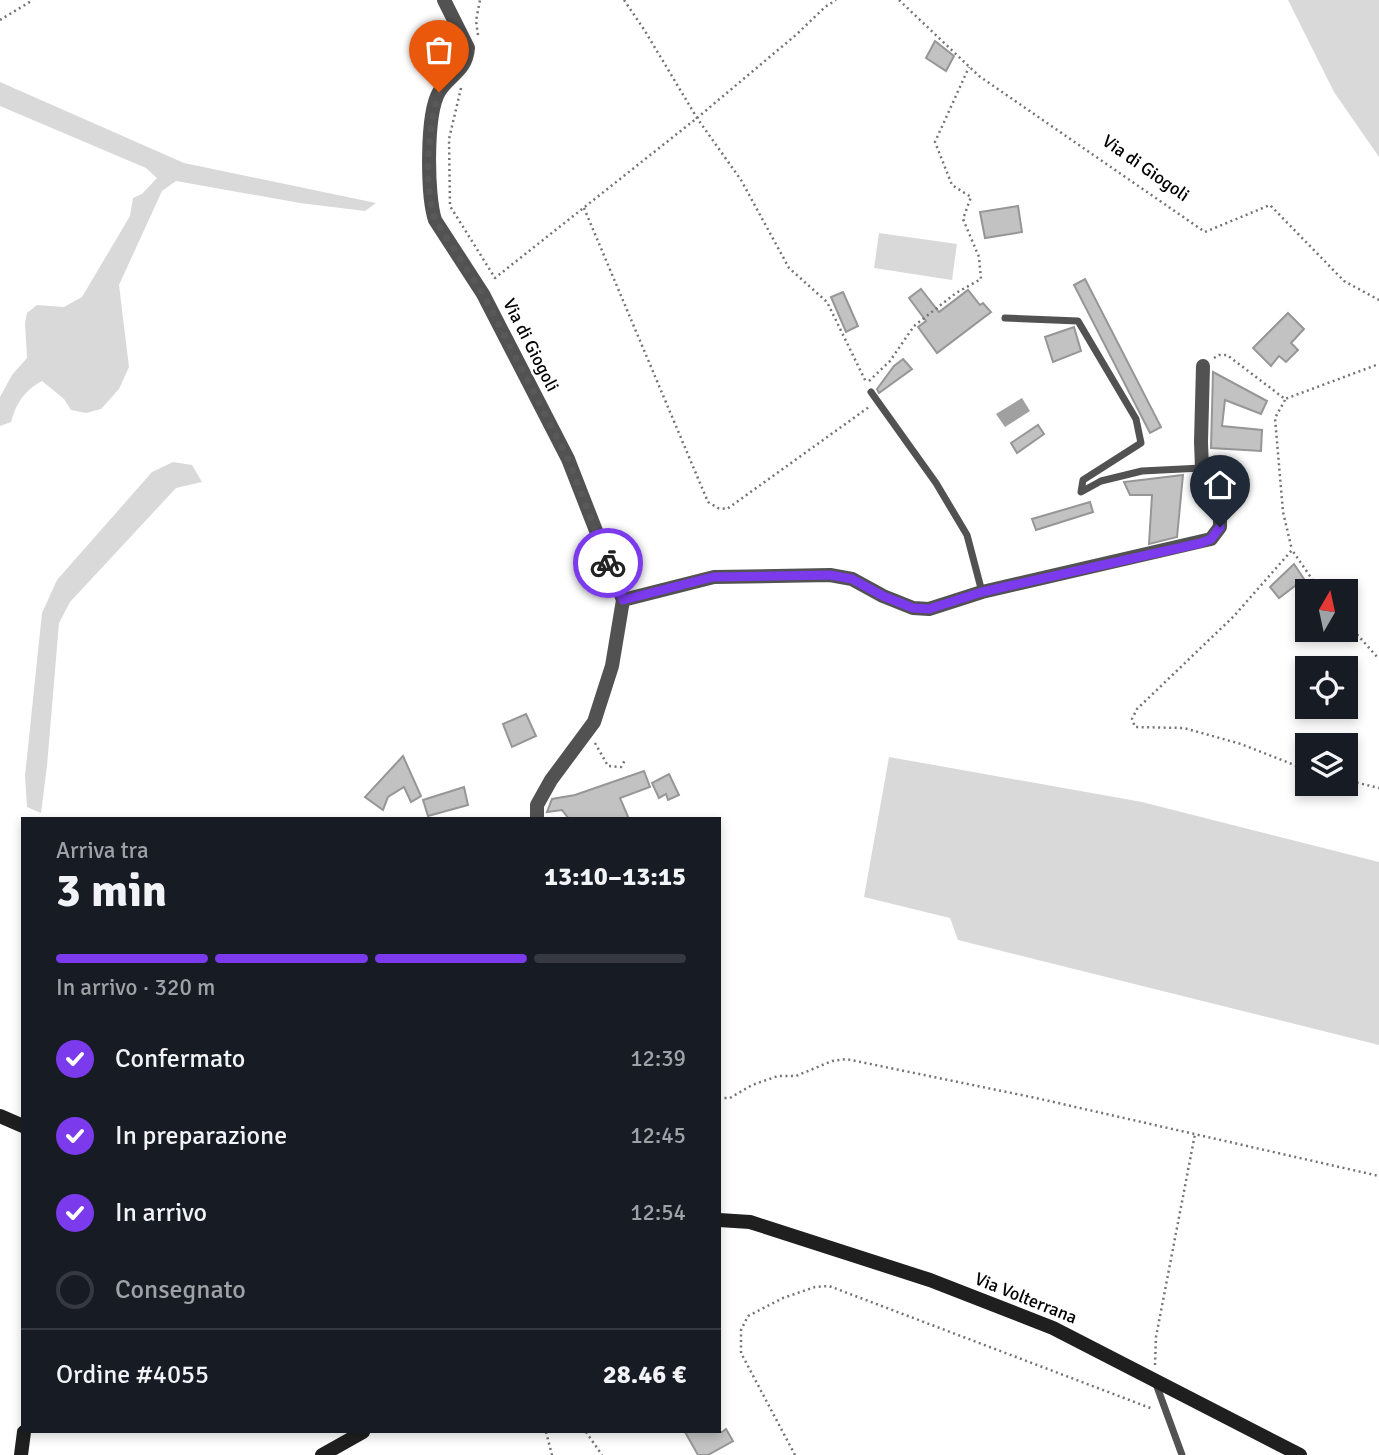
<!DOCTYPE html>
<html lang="it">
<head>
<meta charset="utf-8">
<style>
	body { margin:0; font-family:Signika,sans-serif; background:#20242c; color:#f1f3f6; height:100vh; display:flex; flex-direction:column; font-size:26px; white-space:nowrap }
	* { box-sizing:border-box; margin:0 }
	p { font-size:23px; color:#9ea1a6 }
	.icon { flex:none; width:38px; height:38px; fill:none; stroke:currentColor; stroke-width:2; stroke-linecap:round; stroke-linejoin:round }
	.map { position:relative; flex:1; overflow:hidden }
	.drawer { position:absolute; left:21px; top:817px; width:700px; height:616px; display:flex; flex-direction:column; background:#171b24; border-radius:0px; box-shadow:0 4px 10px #0003 }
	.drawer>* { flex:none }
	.needle { width:46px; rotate:9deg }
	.tools { position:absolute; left:1295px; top:579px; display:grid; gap:14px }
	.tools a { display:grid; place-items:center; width:63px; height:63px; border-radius:0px; background:#171b24; box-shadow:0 4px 10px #0003; font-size:35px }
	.pin { position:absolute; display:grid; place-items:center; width:60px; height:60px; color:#fff; margin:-72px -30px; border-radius:50% 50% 50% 0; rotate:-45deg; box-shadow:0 0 7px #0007 }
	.pin .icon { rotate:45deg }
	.courier { position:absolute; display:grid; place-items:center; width:70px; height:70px; margin:-35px; border:5px solid #7c3aed; border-radius:50%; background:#fff; color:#222; box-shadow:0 2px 9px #0007 }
	.overview em { font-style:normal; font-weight:700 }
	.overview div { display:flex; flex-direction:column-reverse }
	.overview { display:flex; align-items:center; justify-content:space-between; height:119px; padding:0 35px }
	h1 { font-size:46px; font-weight:700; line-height:52px }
	.bar { display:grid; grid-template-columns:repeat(4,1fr); gap:10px 7px; align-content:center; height:84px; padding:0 35px }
	.bar i { height:9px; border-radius:5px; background:#363941 }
	.bar .on { background:#7c3aed }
	.bar p { grid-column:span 4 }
	.line { display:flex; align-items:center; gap:18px; padding:0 35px; border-top:2px solid #363941 }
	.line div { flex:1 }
	ol { padding:0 35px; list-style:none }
	li { display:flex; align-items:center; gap:21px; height:77px }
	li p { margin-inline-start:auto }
	li .icon { padding:7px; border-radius:50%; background:#7c3aed; color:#fff; stroke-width:4 }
	li:last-child { color:#9ea1a6 }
	li i { width:38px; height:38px; border:4px solid #363941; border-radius:50% }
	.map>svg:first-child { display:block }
</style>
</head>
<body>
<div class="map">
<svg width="1379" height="1455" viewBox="0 0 1379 1455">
	<rect width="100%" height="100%" fill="#fff"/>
	<g fill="#d9d9d9">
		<path d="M 1288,0 L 1379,0 L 1379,157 L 1334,92 Z"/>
		<path d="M 0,82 L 184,163 L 376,203 L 365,211 L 300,203 L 176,181 L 162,191 L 119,285 L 129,367 L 119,389 L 101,409 L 86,413 L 71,410 L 64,399 L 42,381 C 25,390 16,403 11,422 L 0,426 L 0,397 L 12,375 L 27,358 L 25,323 L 27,313 L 37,305 L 64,307 L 82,297 L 130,216 L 133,198 L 142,194 L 157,178 L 146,168 L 0,106 Z"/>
		<path d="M 879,233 L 957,244 L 952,280 L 874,268 Z"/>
		<path d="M 173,462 L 192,465 L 202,482 L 176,488 L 70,602 L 59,623 L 47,766 L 41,813 L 27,807 L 25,776 L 42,613 L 57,580 L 152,472 Z"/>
		<path d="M 889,757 L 1142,802 L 1379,862 L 1379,1045 L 958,940 L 950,918 L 864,897 Z"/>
	</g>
	<path fill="#a0a0a0" d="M 1022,398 L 1030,411 L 1005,427 L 996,414 Z"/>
	<g fill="#c2c2c2" stroke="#969696" stroke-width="2">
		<path d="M 935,41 L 954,56 L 946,71 L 926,58 Z"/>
		<path d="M 1018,206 L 1022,232 L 985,238 L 980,212 Z"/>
		<path d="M 1085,279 L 1161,427 L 1150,433 L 1074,285 Z"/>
		<path d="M 921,289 L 939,312 L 968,290 L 980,305 L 983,303 L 991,312 L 937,353 L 918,327 L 926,321 L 909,298 Z"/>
		<path d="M 843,292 L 858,326 L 846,332 L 831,297 Z"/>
		<path d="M 1288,313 L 1304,329 L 1291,343 L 1298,350 L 1286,362 L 1279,356 L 1271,366 L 1253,348 Z"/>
		<path d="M 1074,327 L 1081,351 L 1053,362 L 1045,337 Z"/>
		<path d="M 903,359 L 912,369 L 879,393 L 877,389 L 894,366 Z"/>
		<path d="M 1213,372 L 1267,401 L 1261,414 L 1225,400 L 1222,426 L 1262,430 L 1261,451 L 1211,448 Z"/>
		<path d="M 1038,425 L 1044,434 L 1017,453 L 1011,443 Z"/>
		<path d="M 1183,475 L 1177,537 L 1149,544 L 1152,495 L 1130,495 L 1124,482 Z"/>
		<path d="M 1090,502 L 1093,512 L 1036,530 L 1032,519 Z"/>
		<path d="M 1294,564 L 1304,579 L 1279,598 L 1270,587 Z"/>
		<path d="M 526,714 L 536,736 L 512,747 L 503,724 Z"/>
		<path d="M 403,756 L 421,796 L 411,802 L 404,787 L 388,797 L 383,810 L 365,797 Z"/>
		<path d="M 644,771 L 650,787 L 620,798 L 629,819 L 569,819 L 562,810 L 547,812 L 552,799 L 575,795 Z"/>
		<path d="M 669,774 L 679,795 L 668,800 L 666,794 L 659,798 L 652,783 Z"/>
		<path d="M 464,787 L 468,805 L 428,816 L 423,800 Z"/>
		<path d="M 726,1429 L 733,1441 L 708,1455 L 698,1455 L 685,1432 L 722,1432 Z"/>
	</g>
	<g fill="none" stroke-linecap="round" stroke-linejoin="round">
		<g stroke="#747474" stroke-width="2.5" stroke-dasharray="2 3.5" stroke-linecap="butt">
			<path d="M 624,0 L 645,31 L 697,118 L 741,180 L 789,268 L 827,302 L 866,382"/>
			<path d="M 899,0 L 979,76 L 1205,232 L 1270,205 L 1344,281 L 1379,300"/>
			<path d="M 0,20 L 33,0"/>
			<path d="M 478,35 L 476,21 L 480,0"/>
			<path d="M 461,88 L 449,139 L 450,206 L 495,278 L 697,118 L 797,34 L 825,7 L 836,0"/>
			<path d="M 584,208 L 708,502 L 718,508 L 727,509 L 869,407"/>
			<path d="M 1214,358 L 1219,355 L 1227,355 L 1285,399 L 1379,364"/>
			<path d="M 869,381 L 890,361 L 914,326 L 956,293 L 981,279 L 979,257 L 963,219 L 971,197 L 952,185 L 935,142 L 969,67"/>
			<path d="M 1285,400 L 1275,418 L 1283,512 L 1292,550"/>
			<path d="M 1346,622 L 1379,659"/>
			<path d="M 595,743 L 608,766 L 621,767 L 625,760"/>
			<path d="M 1307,770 L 1241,744 L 1184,728 L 1135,727 L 1132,719 L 1137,709 L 1234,616 L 1292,550 L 1321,592"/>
			<path d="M 1346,780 L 1379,788"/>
			<path d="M 719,1098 L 730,1098 L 752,1085 L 778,1076 L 796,1076 L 832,1061 L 846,1059 L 1036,1098 L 1379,1176"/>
			<path d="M 1155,1365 L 1156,1337 L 1195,1134"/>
			<path d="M 546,1432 L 552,1455"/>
			<path d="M 586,1432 L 602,1455"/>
			<path d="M 795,1455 L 741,1353 L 741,1330 L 748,1316 L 783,1298 L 815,1287 L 829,1286 L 1153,1409"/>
		</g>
		<g stroke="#525252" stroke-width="7">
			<path d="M 1005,318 L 1078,321 L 1136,419 L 1141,443 L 1083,480 L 1081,492 L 1101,481 L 1142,471 L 1202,468"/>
			<path d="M 871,392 L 936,483 L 967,535 L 982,592"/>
			<path d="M 1156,1384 L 1182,1455"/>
		</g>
		<g stroke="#525252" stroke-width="14">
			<path d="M 444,0 L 468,48 C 466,72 449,75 439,92 C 426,114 427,195 435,220 L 483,294 L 568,459 L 623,600 L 612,666 L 594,722 L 551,780 L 537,805 L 537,819"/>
			<path d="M 623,600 L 714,577 L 830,575 L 852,579 L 883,596 L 913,608 L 929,609 L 982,592 L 1211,539 L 1220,527 L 1220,505 L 1215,480 L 1202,468 L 1201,442 L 1203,366"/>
		</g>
		<g stroke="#1f1f1f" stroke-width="14">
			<path d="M 0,1116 L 23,1126"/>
			<path d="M 719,1220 L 750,1222 L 930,1280 L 1053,1328 L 1300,1455"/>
			<path d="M 21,1455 L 24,1432"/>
			<path d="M 322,1455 L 363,1432"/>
		</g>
	</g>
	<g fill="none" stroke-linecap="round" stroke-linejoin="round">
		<path stroke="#595959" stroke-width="7" stroke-dasharray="0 12.6" d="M 439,92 C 428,128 423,184 435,220 L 483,294 L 568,459 L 608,563"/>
		<path stroke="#7c3aed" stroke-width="9" d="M 608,563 L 623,600 L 713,577 L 830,575 L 852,579 L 883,596 L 913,608 L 929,609 L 982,592 L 1201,543 L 1211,539 L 1220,527"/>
	</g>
	<g text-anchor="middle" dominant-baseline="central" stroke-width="5" stroke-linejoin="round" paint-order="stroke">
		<g font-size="18" fill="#000" stroke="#fff">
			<text transform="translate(1146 168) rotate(35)">Via di Giogoli</text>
			<text transform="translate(531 345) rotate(63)">Via di Giogoli</text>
			<text transform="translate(1026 1298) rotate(22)">Via Volterrana</text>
		</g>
	</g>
</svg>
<div class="tools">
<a><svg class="needle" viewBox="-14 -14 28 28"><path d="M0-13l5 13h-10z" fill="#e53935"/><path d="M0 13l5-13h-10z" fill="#9ea1a6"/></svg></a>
<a><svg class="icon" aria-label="locate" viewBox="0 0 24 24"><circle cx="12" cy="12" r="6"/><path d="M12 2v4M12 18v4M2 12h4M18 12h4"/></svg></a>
<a><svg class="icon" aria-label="layers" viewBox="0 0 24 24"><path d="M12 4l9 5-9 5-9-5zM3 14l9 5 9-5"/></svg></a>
</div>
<div class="pin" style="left:439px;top:92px;background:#ea580c"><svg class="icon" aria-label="bag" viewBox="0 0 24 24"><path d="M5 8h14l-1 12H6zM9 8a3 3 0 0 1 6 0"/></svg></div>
<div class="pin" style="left:1220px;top:527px;background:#1f2937"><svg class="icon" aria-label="home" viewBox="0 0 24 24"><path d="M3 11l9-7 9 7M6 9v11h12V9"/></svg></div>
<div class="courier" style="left:608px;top:563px"><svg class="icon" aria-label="bike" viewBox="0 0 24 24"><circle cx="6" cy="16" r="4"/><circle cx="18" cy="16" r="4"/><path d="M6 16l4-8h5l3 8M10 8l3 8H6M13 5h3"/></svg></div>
<section class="drawer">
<div class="overview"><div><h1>3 min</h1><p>Arriva tra</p></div><em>13:10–13:15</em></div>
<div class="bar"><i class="on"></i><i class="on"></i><i class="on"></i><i></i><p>In arrivo · 320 m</p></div>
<ol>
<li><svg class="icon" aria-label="check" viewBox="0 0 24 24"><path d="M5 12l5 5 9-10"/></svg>Confermato<p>12:39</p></li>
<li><svg class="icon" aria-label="check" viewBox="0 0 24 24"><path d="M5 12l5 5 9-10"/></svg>In preparazione<p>12:45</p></li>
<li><svg class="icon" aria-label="check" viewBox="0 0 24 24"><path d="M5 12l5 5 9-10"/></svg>In arrivo<p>12:54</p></li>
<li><i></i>Consegnato</li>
</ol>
<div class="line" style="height:91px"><div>Ordine #4055</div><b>28.46 €</b></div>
</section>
</div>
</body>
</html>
